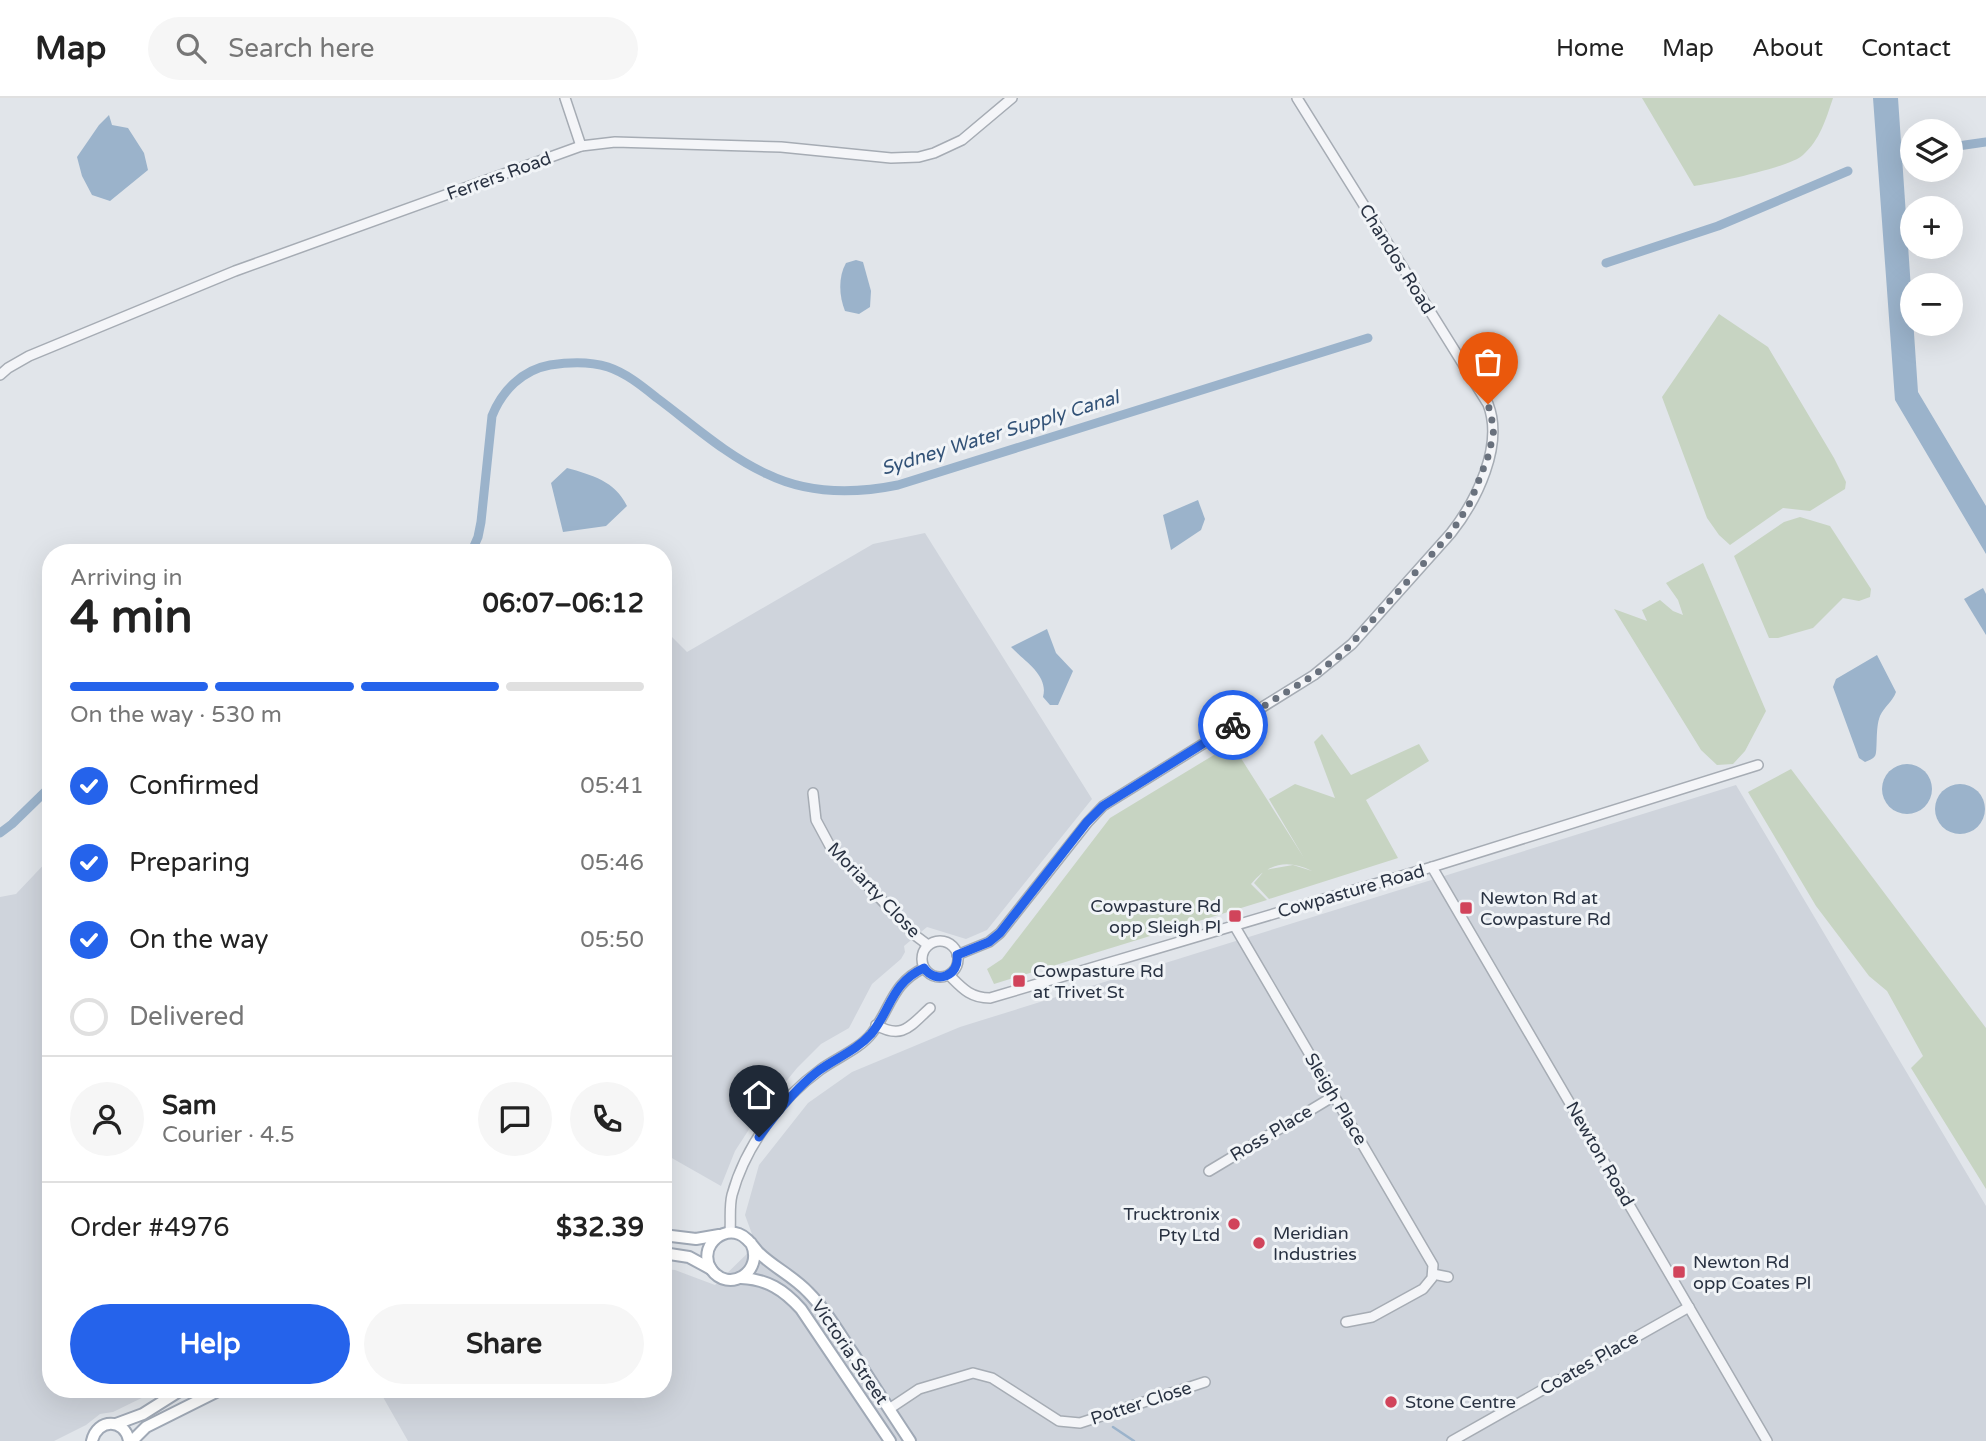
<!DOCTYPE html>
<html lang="en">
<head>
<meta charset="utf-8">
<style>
	body { margin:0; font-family:"Varela Round",sans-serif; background:#f6f6f6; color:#222; height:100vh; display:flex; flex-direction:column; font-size:26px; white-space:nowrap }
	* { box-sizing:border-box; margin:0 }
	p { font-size:23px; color:#767676 }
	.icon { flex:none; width:38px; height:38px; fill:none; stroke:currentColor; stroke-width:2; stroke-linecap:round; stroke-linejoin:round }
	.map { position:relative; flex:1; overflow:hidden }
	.sheet { position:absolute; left:42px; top:446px; width:630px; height:854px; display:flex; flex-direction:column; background:#fff; border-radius:28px; box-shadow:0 7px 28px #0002 }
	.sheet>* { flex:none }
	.buttons { position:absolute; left:1900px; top:21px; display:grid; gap:14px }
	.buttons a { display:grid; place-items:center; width:63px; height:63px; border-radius:50%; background:#fff; box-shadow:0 7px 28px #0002; font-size:35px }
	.pin { position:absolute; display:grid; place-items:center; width:60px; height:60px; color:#fff; margin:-72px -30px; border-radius:50% 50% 50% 0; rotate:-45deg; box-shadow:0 0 7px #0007 }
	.pin .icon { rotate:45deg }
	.courier { position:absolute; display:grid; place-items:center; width:70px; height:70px; margin:-35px; border:5px solid #2563eb; border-radius:50%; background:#fff; color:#222; box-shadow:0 2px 9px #0007 }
	.summary em { font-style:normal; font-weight:700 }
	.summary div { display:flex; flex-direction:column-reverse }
	.summary { display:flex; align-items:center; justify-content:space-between; height:119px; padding:0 28px }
	h1 { font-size:46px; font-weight:700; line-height:52px }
	.bar { display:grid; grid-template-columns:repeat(4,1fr); gap:10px 7px; align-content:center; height:84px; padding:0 28px }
	.bar i { height:9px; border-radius:5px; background:#e0e0e0 }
	.bar .active { background:#2563eb }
	.bar p { grid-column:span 4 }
	.line { display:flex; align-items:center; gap:18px; padding:0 28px; border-top:2px solid #e0e0e0 }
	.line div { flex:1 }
	.round { display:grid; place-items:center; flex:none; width:74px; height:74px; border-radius:37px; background:#f6f6f6 }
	ol { padding:0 28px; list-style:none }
	li { display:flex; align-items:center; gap:21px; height:77px }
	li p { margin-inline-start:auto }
	li .icon { padding:7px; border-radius:50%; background:#2563eb; color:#fff; stroke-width:4 }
	li:last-child { color:#767676 }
	li i { width:38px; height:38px; border:4px solid #e0e0e0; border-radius:50% }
	.action { display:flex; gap:14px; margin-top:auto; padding:14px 28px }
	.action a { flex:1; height:80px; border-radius:42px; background:#2563eb; color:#fff; font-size:28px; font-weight:700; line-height:80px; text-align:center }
	.action a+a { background:#f6f6f6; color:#222 }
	header { display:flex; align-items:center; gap:42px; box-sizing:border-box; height:98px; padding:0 35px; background:#fff; border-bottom:2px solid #e0e0e0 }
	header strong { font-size:33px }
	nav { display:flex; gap:38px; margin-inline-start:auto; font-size:24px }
	.search { width:490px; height:63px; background:#f6f6f6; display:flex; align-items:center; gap:18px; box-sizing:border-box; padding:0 24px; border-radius:38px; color:#767676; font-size:26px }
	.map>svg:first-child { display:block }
</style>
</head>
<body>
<header>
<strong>Map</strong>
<div class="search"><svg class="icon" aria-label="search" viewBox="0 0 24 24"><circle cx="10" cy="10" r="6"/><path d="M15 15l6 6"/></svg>Search here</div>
<nav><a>Home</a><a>Map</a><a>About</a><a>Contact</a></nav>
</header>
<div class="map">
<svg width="1986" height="1343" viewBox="0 0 1986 1343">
	<rect width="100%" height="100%" fill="#e1e5ea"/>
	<g fill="#cfd4dc">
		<path d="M 925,435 L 1092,701 L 987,832 L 966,841 L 927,829 L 904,848 L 905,854 L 901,861 L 872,886 L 849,930 L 821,946 L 797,970 L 757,1019 L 735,1053 L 721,1088 L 663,1055 L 663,530 L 687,554 L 873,446 Z"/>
		<path d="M 1736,687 L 1986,1108 L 1986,1343 L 408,1343 L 379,1292 L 663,1292 L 663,1171 L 675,1172 L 715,1187 L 756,1147 L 745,1117 L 759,1067 L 808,1005 L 852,974 L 960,929 Z"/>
		<path d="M 51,759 L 51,1292 L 158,1292 L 113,1314 L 100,1316 L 86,1327 L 54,1343 L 0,1343 L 0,799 L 16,796 Z"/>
	</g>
	<g fill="#c7d4c2">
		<path d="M 1642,0 L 1833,0 C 1826,21 1820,42 1803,57 C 1791,69 1714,85 1694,88 Z"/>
		<path d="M 1719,216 L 1768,249 L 1834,360 L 1846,384 L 1845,391 L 1810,413 L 1783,410 L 1730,447 L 1719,437 L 1707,420 L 1662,299 Z"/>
		<path d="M 1800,419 L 1830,428 L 1871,491 L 1870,499 L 1859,503 L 1843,500 L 1813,530 L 1778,540 L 1769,540 L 1734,458 L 1784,424 Z"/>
		<path d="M 1703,465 L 1766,613 L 1745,653 L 1733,666 L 1717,667 L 1701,652 L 1614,511 L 1647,523 L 1642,512 L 1660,502 L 1673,513 L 1683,517 L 1678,502 L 1666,485 Z"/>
		<path d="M 1322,636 L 1351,677 L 1419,646 L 1429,663 L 1366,702 L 1398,760 L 1269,801 L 1254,785 L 1265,772 L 1293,767 L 1312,773 C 1288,761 1268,765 1251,786 L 1267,802 L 994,886 L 987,871 L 1002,861 L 1110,720 L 1232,646 L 1304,760 L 1269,701 L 1295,686 L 1335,700 L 1314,644 Z"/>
		<path d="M 1791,671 L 1986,930 L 1986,1091 L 1911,970 L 1923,958 L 1887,893 L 1869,878 L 1816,808 L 1748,694 Z"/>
	</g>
	<g fill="#9bb3cb">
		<path d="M 1873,0 L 1898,0 L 1918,294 L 1986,408 L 1986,456 L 1895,302 Z"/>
		<path d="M 109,17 L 112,27 L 128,30 L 144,55 L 148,72 L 110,103 L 92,97 L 82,78 L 77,59 L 99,27 Z"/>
		<path d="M 856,162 L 863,164 L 871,193 L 870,209 L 859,216 L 845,213 C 839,198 838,179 846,165 Z"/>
		<path d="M 567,370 C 592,377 615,383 627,408 L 606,428 L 563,434 L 551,385 Z"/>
		<path d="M 1198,402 L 1205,421 L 1201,432 L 1171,452 L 1163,417 Z"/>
		<path d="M 1983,490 L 1986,496 L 1986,537 L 1964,501 Z"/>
		<path d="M 1047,531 L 1056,555 L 1073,573 L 1058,607 L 1050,607 L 1043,599 C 1049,577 1024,563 1011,549 Z"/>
		<path d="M 1877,557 L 1896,594 C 1893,603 1884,609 1880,618 C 1875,630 1878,654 1875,658 C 1873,661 1869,662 1865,664 L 1859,660 L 1833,589 L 1836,581 Z"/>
		<circle cx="1907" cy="691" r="25"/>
		<circle cx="1960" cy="711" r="25"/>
	</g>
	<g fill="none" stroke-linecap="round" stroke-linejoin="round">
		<path stroke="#9bb3cb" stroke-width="2.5" d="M 1113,1329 L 1134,1343"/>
		<g stroke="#9bb3cb" stroke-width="9">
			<path d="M 1951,49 L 1986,44"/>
			<path d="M 1606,165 L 1718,128 L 1848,73"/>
			<path d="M 471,455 L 478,439 L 481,424 L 492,318 C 502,293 522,272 550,267 C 569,264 589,263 608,269 C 626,275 642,288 657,300 C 692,326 727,358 767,376 C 808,396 854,396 898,387 L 1368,240"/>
			<path d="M 0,735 L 12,726 L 51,688"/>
		</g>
		<defs>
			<g id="minor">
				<path d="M 565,0 L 581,48"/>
				<path d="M 0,277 L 8,270 L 29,258 L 235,173 L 581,48 L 615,44 L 781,49 L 891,60 L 919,59 L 934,55 L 962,42 L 1012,0"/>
				<path d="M 813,695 L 816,722 L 830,748 L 916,838 L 928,847"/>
				<path d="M 1432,769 L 1767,1343"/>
				<path d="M 1234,827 L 1433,1167 L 1432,1180 L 1423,1191 L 1372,1219 L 1346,1224"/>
				<circle cx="940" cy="861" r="18"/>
				<path d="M 957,857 L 989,844 L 1000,835 L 1087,725 L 1103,708 L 1314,577 L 1352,546 L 1451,435 C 1477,402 1504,347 1488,306 L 1297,0"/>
				<path d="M 949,877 C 962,890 970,900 990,900 L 1432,769 L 1758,667"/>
				<path d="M 876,927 C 903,942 910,928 930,910"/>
				<path d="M 1209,1073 L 1334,998"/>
				<path d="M 730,1134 C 731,1123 729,1109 732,1097 C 745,1049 780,1001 820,972 C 836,960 860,951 872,935 C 891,910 892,885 924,870"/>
				<path d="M 1433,1176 L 1448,1179"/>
				<path d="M 889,1311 L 919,1291 L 973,1275 L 992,1280 L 1059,1323 L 1080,1325 L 1205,1284"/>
				<path d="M 1452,1343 L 1689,1209"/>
			</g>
			<g id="major">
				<path d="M 663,1137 L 696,1141 L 719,1137"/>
				<path d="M 751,1145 C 765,1174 728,1196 711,1171 C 706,1164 706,1153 711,1146 C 717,1137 728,1132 739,1136 C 747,1139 752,1147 758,1154 C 773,1169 793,1178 808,1194 C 825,1211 838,1233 852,1254 C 871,1283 890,1313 910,1343"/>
				<path d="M 663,1155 L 689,1159 L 711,1171"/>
				<path d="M 741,1180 C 767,1181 784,1192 801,1211 L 890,1343"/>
				<path d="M 116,1326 L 143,1316 L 181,1292"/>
				<path d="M 92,1343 C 97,1320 125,1320 129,1343"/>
				<path d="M 132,1343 L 146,1329 L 220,1292"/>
			</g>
		</defs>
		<use href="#minor" stroke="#a6acb4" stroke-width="12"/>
		<use href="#major" stroke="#a0a9b6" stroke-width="14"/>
		<use href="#minor" stroke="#f4f5f8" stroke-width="9"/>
		<use href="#major" stroke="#fff" stroke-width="10"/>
	</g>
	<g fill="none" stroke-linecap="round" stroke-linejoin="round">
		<path stroke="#69717d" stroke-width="7" stroke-dasharray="0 12.6" d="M 1233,627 L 1314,577 L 1342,556 L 1451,435 L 1470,405 L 1489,356 L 1494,331 L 1488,306"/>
		<path stroke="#2563eb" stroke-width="9" d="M 759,1039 C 776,1015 794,992 817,974 C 834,961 856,953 871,936 C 891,912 891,885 924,870 C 936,887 960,878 957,857 L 989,844 L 1000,835 L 1087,724 L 1103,708 L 1233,627"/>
	</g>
	<g fill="#d1445b" stroke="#f1f4f7" stroke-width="2.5">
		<rect x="1459" y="803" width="14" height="14" rx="3.5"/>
		<rect x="1228" y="811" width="14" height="14" rx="3.5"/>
		<rect x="1012" y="876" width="14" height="14" rx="3.5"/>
		<circle cx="1234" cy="1126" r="7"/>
		<circle cx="1259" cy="1145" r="7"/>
		<rect x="1672" y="1167" width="14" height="14" rx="3.5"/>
		<circle cx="1391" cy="1304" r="7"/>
	</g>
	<g text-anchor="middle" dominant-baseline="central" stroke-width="6" stroke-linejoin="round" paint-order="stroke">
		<g font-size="18" fill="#293242" stroke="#f1f4f7">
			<text transform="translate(499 78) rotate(-20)">Ferrers Road</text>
			<text transform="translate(1397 161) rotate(58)">Chandos Road</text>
			<text transform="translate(874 792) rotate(46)">Moriarty Close</text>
			<text transform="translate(1351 793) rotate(-16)">Cowpasture Road</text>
			<text transform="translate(1336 1001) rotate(59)">Sleigh Place</text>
			<text transform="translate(1271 1035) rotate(-31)">Ross Place</text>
			<text transform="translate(1600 1056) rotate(60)">Newton Road</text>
			<text transform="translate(850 1254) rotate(56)">Victoria Street</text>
			<text transform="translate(1589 1265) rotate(-30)">Coates Place</text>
			<text transform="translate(1141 1305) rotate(-18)">Potter Close</text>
		</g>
		<g font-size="18" fill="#293242" stroke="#f1f4f7" text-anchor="start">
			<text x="1480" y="800">Newton Rd at<tspan x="1480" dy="21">Cowpasture Rd</tspan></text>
			<text x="1221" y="808" text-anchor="end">Cowpasture Rd<tspan x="1221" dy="21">opp Sleigh Pl</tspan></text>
			<text x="1033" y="873">Cowpasture Rd<tspan x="1033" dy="21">at Trivet St</tspan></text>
			<text x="1220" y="1116" text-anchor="end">Trucktronix<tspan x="1220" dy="21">Pty Ltd</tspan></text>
			<text x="1273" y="1135">Meridian<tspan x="1273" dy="21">Industries</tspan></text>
			<text x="1693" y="1164">Newton Rd<tspan x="1693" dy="21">opp Coates Pl</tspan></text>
			<text x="1405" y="1304">Stone Centre</text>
		</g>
		<g font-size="19" font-style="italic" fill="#325277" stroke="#f1f4f7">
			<text transform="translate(1000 335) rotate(-17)">Sydney Water Supply Canal</text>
		</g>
	</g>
</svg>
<div class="buttons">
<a><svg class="icon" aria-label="layers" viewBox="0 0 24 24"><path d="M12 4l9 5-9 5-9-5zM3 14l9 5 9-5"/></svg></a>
<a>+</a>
<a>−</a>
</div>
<div class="pin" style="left:1488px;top:306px;background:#ea580c"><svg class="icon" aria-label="bag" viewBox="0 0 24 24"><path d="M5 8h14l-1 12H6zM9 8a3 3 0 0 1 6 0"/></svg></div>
<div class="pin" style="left:759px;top:1039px;background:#1f2937"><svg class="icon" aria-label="home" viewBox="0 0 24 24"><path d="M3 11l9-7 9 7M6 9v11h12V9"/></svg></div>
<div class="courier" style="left:1233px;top:627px"><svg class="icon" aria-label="bike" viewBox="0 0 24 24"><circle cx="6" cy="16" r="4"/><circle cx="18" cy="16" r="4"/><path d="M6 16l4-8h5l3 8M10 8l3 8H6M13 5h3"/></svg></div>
<section class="sheet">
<div class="summary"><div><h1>4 min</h1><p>Arriving in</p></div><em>06:07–06:12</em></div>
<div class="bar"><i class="active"></i><i class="active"></i><i class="active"></i><i></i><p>On the way · 530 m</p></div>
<ol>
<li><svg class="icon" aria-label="check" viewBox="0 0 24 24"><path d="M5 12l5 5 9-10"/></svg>Confirmed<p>05:41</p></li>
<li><svg class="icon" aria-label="check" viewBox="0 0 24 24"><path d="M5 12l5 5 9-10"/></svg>Preparing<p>05:46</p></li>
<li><svg class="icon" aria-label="check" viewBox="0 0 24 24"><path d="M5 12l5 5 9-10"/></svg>On the way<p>05:50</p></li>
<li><i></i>Delivered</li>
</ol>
<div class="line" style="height:126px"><a class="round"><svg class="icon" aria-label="person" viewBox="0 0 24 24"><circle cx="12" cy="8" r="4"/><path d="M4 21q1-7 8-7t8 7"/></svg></a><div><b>Sam</b><p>Courier · 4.5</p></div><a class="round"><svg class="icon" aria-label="chat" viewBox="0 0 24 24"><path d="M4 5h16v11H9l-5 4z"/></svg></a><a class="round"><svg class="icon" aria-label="phone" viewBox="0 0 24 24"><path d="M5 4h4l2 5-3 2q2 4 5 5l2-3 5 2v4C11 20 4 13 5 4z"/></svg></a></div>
<div class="line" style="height:91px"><div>Order #4976</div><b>$32.39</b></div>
<div class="action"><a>Help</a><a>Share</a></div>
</section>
</div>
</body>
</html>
